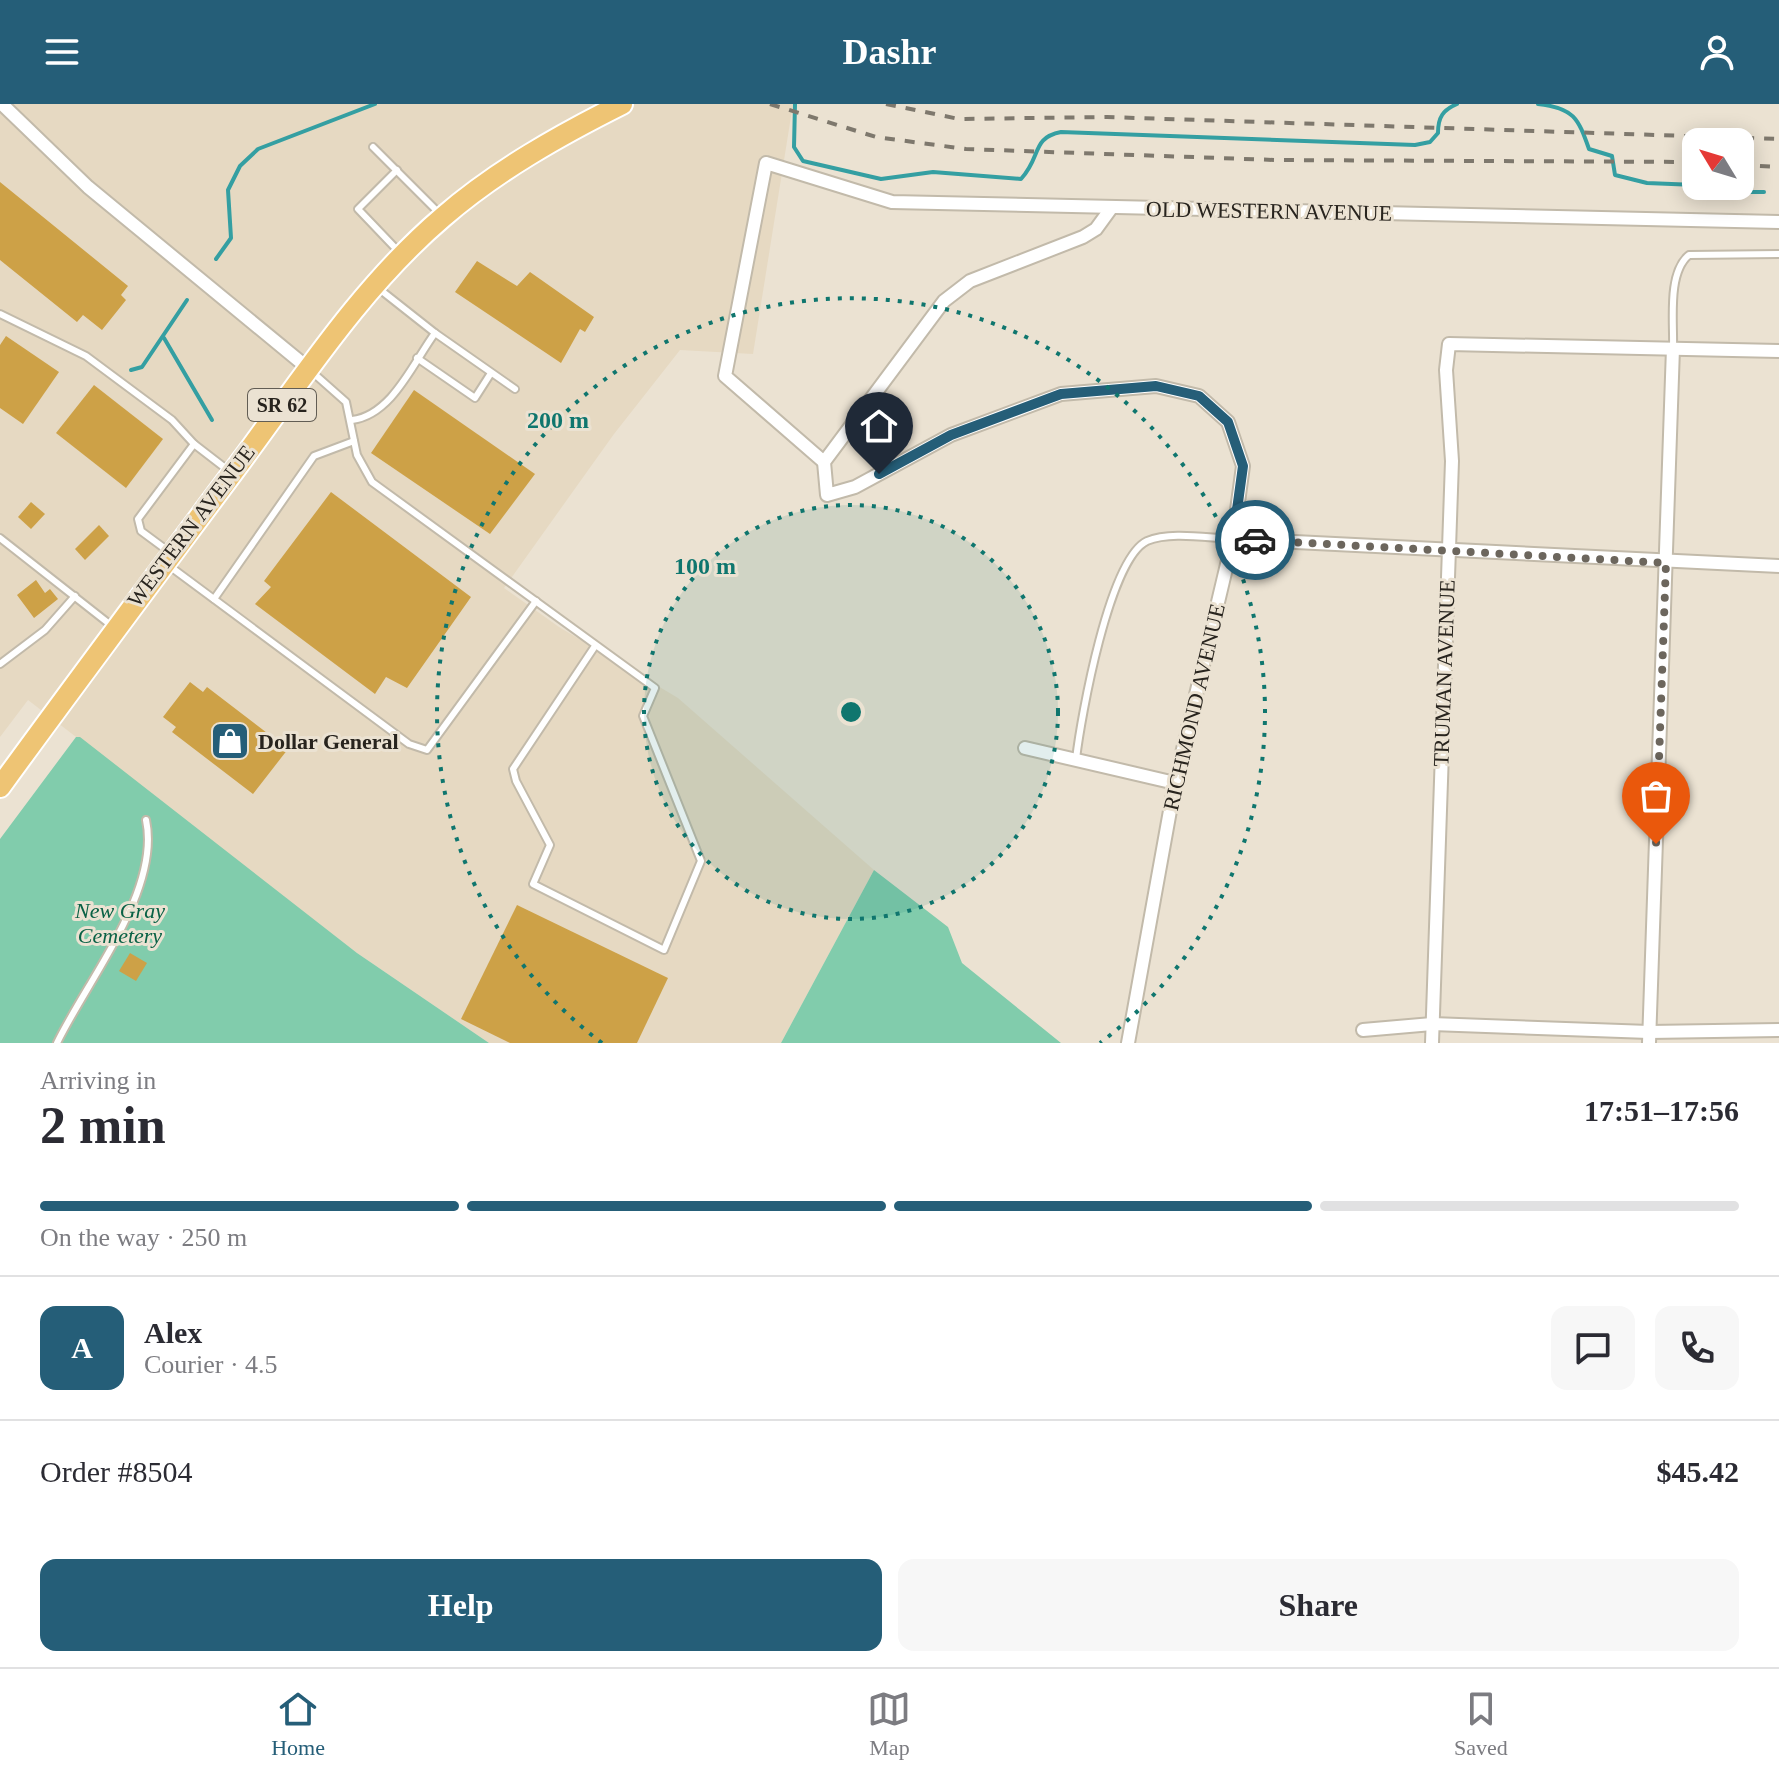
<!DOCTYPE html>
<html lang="en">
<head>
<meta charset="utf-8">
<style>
	body { margin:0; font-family:"Times New Roman",serif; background:#f7f7f7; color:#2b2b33; height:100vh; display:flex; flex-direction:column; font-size:30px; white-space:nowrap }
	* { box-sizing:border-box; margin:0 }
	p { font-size:26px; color:#7c7c81 }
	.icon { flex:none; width:44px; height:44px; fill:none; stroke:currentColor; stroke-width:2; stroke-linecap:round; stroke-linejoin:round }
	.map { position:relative; height:939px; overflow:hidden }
	.panel { display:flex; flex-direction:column; background:#fff; flex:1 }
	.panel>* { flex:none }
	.needle { width:52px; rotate:308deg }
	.tools { position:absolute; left:1682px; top:24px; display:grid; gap:16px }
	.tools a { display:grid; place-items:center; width:72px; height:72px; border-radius:16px; background:#fff; box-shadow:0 4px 20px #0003; font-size:40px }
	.pin { position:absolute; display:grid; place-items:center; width:68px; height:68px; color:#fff; margin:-82px -34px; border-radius:50% 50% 50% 0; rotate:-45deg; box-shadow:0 0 8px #0007 }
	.pin .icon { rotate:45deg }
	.courier { position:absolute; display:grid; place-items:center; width:80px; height:80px; margin:-40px; border:6px solid #255e78; border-radius:50%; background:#fff; color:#222; box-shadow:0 2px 10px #0007 }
	.overview em { font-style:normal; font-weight:700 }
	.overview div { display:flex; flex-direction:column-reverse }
	.overview { display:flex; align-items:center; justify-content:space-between; height:136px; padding:0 40px }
	h1 { font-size:52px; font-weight:700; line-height:60px }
	.bar { display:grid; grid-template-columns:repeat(4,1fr); gap:12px 8px; align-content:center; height:96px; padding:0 40px }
	.bar i { height:10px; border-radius:6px; background:#e1e1e2 }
	.bar .current { background:#255e78 }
	.bar p { grid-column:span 4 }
	.line { display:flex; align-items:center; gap:20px; padding:0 40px; border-top:2px solid #e1e1e2 }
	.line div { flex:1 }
	.round { display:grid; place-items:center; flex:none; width:84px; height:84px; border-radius:16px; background:#f7f7f7 }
	.action { display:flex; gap:16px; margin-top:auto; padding:16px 40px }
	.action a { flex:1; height:92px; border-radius:16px; background:#255e78; color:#fff; font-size:32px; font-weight:700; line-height:92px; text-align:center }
	.action a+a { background:#f7f7f7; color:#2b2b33 }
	header { display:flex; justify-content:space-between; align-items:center; height:104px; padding:0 40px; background:#255e78; color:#fff; font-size:36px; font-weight:700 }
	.tabs { display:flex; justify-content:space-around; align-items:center; height:112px; border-top:2px solid #e1e1e2; background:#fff; font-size:22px; color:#7c7c81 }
	.tabs a { display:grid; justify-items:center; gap:4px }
	.tabs .current { color:#255e78 }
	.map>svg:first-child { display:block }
</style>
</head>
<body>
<header><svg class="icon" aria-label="menu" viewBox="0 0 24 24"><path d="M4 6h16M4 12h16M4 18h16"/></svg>Dashr<svg class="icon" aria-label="person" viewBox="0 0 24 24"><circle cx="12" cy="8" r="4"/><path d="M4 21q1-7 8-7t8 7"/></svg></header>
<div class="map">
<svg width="1779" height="939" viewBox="0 0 1779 939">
	<rect width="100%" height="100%" fill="#ebe2d2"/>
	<path fill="#e6d9c2" d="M 0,0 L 793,0 L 753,250 L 680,246 L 614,330 L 504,484 L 559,523 L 678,594 L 874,766 L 781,939 L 489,939 L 357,849 L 28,596 L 0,633 Z"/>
	<g fill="#81ccac">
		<path d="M 76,633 L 80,633 L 357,849 L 489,939 L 0,939 L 0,735 Z"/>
		<path d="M 874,766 L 948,823 L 962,859 L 1061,939 L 781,939 Z"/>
	</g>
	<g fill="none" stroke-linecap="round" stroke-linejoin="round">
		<g stroke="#349fa2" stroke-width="4">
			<path d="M 795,0 L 794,43 L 803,57 L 881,75 L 933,68 L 1021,75 C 1042,52 1031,34 1061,28 L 1415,41 L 1430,38 L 1438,29 C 1438,13 1443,6 1457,0"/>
			<path d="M 1538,0 C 1574,4 1578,14 1589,45 L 1612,52 L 1615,71 L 1647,79 L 1696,81"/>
			<path d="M 1700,82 L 1723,88 L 1764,88"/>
			<path d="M 216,155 L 231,134 L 228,86 L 240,62 L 258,45 L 375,0"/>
			<path d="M 164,234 L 212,316"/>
			<path d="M 131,266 L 142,263 L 187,196"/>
		</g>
	</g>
	<g fill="#cda147">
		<path d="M 0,78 L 128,182 L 121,191 L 126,196 L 102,226 L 83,211 L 77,218 L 0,156 Z"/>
		<path d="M 477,157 L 517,182 L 530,168 L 594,213 L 585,228 L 580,225 L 561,259 L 455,188 Z"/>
		<path d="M 6,232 L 59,268 L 23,320 L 0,304 L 0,241 Z"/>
		<path d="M 94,281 L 163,335 L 126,384 L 56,329 Z"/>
		<path d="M 414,286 L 535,370 L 490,430 L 371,349 Z"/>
		<path d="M 331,388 L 471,493 L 407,584 L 386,573 L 375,590 L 255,500 L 271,483 L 264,477 Z"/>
		<path d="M 31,398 L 45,410 L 31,425 L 18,413 Z"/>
		<path d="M 99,421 L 109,432 L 85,456 L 75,445 Z"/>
		<path d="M 36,476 L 45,489 L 50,485 L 58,495 L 34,514 L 17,491 Z"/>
		<path d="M 190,578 L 203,588 L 207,583 L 288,645 L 253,690 L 172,628 L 176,623 L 163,613 Z"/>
		<path d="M 517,801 L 668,874 L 637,939 L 510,939 L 461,915 Z"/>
		<path d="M 130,849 L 147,859 L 136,877 L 119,867 Z"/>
	</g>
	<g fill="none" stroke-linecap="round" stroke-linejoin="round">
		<defs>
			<g id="lane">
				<path d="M 373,43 L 440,110"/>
				<path d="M 397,66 L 358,105 L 400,149"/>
				<path d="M 378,184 L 435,229"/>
				<path d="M 0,210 L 86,252 L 172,316 L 194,340"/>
				<path d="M 1673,244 C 1674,218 1667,169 1689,151 L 1779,150"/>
				<path d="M 417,254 L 475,294 L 491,269"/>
				<path d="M 311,267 L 346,298 L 357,351 L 372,378 L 655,584 L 643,612 L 701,757 L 664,846 L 533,780 L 550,741 L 516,677 L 513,665 L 595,542"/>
				<path d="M 352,316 C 392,311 413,259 435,229 L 515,285"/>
				<path d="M 0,434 L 112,522"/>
				<path d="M 168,447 L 141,427 L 138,415 L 194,340 L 229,367"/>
				<path d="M 168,461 L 409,640 L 427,646 L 536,497"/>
				<path d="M 214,495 L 314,352 L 354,337"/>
				<path d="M 0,560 L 45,526 L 75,492"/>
				<path d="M 1076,655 C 1081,613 1109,455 1147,437 C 1170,427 1207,434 1233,435"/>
				<path d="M 57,939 C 87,877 161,786 146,716"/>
			</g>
			<g id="street">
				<path d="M 2,0 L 88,83 L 309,265"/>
				<path d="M 1112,103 L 1096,125 L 1083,133 L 970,177 L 944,197 L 824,358 L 827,391 L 855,383 L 951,331 L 1061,290 L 1156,282 L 1199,292 L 1228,318 L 1243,362 L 1233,435 L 1175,679 L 1128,939"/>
				<path d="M 824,358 L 725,272 L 766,59 L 892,98 L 1779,118"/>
				<path d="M 1233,435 L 1779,462"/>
				<path d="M 1025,644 L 1175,679"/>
				<path d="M 1363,926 L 1432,920 L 1649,928 L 1779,926"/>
				<path d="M 1432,939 L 1452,357 L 1446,266 L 1449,240 L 1779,247"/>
				<path d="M 1649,939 L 1673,244"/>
			</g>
			<path id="primary" d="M 0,683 C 80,573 161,465 242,356 C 304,272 363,181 443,113 C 496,67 560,31 622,0"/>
		</defs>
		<use href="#lane" stroke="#c2baaa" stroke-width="10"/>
		<use href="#street" stroke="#c2baaa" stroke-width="16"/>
		<use href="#primary" stroke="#fff" stroke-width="24"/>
		<use href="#lane" stroke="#fff" stroke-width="6"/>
		<use href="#street" stroke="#fff" stroke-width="12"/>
		<use href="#primary" stroke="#eec474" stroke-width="20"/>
		<g stroke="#7e786d" stroke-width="4" stroke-dasharray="10 10" stroke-linecap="butt">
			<path d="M 770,0 L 876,33 L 966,45 L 1275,56 L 1696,58"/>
			<path d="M 886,0 L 959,15 L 1107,13 L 1779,35"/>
			<path d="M 1740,61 L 1779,63"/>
		</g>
	</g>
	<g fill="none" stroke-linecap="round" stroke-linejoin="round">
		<path stroke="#6c665d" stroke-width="8" stroke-dasharray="0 14.4" d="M 1255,436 L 1666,459 L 1656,740"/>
		<path stroke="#255e78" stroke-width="10" d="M 879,370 L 951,331 L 1061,290 L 1156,282 L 1199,292 L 1228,318 L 1243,362 L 1233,435 L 1255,436"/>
	</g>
	<circle cx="851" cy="608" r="207" fill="#0f766e" fill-opacity=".12"/>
	<g fill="none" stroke="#0f766e" stroke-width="4" stroke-dasharray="4 8">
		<circle cx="851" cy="608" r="207"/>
		<path d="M602 939A414 414 0 1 1 1100 939"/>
	</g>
	<defs>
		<symbol id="shop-square" viewBox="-11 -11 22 22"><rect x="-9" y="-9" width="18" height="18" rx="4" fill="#255e78" stroke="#ebe2d2"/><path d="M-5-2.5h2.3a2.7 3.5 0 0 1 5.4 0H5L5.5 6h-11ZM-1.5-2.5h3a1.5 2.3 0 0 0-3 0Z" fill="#fff"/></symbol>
	</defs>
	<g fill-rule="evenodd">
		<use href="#shop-square" x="208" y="615" width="44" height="44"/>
	</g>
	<g text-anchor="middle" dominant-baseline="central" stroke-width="6" stroke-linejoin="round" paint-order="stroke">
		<rect fill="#ebe2d2" stroke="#625d54" stroke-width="2" x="248" y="285" width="68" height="32" rx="6"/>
		<g font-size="20" font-weight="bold" fill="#28241e">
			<text x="282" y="301">SR 62</text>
		</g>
		<g font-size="22" fill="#28241e" stroke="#ebe2d2">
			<text transform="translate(1269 107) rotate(1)">OLD WESTERN AVENUE</text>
			<text transform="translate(191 422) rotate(-53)">WESTERN AVENUE</text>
			<text transform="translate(1444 569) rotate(-88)">TRUMAN AVENUE</text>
			<text transform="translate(1194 603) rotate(-77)">RICHMOND AVENUE</text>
		</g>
		<g font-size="22" font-weight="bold" fill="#28241e" stroke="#ebe2d2" text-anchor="start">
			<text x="258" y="637">Dollar General</text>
		</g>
		<g font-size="22" font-style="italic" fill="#096145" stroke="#ebe2d2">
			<text x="120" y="806">New Gray<tspan x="120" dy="25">Cemetery</tspan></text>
		</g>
	</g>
	<circle cx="851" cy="608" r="12" fill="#0f766e" stroke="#ebe2d2" stroke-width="4"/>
	<g font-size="24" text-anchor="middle" font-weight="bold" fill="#0f766e" stroke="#ebe2d2" stroke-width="6" stroke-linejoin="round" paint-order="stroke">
		<text x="558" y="324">200 m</text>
		<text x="705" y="470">100 m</text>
	</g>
</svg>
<div class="tools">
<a><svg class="needle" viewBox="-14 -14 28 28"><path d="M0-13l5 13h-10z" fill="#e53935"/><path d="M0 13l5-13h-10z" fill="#7c7c81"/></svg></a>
</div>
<div class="pin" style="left:1656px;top:740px;background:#ea580c"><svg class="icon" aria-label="bag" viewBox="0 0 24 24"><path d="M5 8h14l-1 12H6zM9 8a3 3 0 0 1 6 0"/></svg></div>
<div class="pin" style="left:879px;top:370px;background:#1f2937"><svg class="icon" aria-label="home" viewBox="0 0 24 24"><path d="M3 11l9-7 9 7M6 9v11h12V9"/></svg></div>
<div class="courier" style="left:1255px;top:436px"><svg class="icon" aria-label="car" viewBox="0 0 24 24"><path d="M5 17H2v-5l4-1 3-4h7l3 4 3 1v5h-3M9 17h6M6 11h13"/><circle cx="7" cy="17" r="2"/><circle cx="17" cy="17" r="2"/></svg></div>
</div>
<section class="panel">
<div class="overview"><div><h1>2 min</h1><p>Arriving in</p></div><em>17:51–17:56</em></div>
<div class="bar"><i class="current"></i><i class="current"></i><i class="current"></i><i></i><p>On the way · 250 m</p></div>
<div class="line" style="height:144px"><b class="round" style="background:#255e78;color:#fff">A</b><div><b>Alex</b><p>Courier · 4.5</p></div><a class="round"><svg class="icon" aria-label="chat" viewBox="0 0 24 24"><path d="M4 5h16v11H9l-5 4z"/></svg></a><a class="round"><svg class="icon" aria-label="phone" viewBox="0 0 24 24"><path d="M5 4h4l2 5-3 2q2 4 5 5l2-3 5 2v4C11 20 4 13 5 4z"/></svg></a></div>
<div class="line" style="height:104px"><div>Order #8504</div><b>$45.42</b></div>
<div class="action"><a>Help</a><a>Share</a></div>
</section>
<nav class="tabs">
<a class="current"><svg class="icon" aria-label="home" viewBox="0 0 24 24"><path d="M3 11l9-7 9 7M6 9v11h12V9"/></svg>Home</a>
<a><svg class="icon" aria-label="map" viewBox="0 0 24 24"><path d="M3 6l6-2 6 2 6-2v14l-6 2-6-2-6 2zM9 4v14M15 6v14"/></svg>Map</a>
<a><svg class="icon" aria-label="saved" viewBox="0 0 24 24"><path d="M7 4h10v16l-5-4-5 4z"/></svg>Saved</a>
</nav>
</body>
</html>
